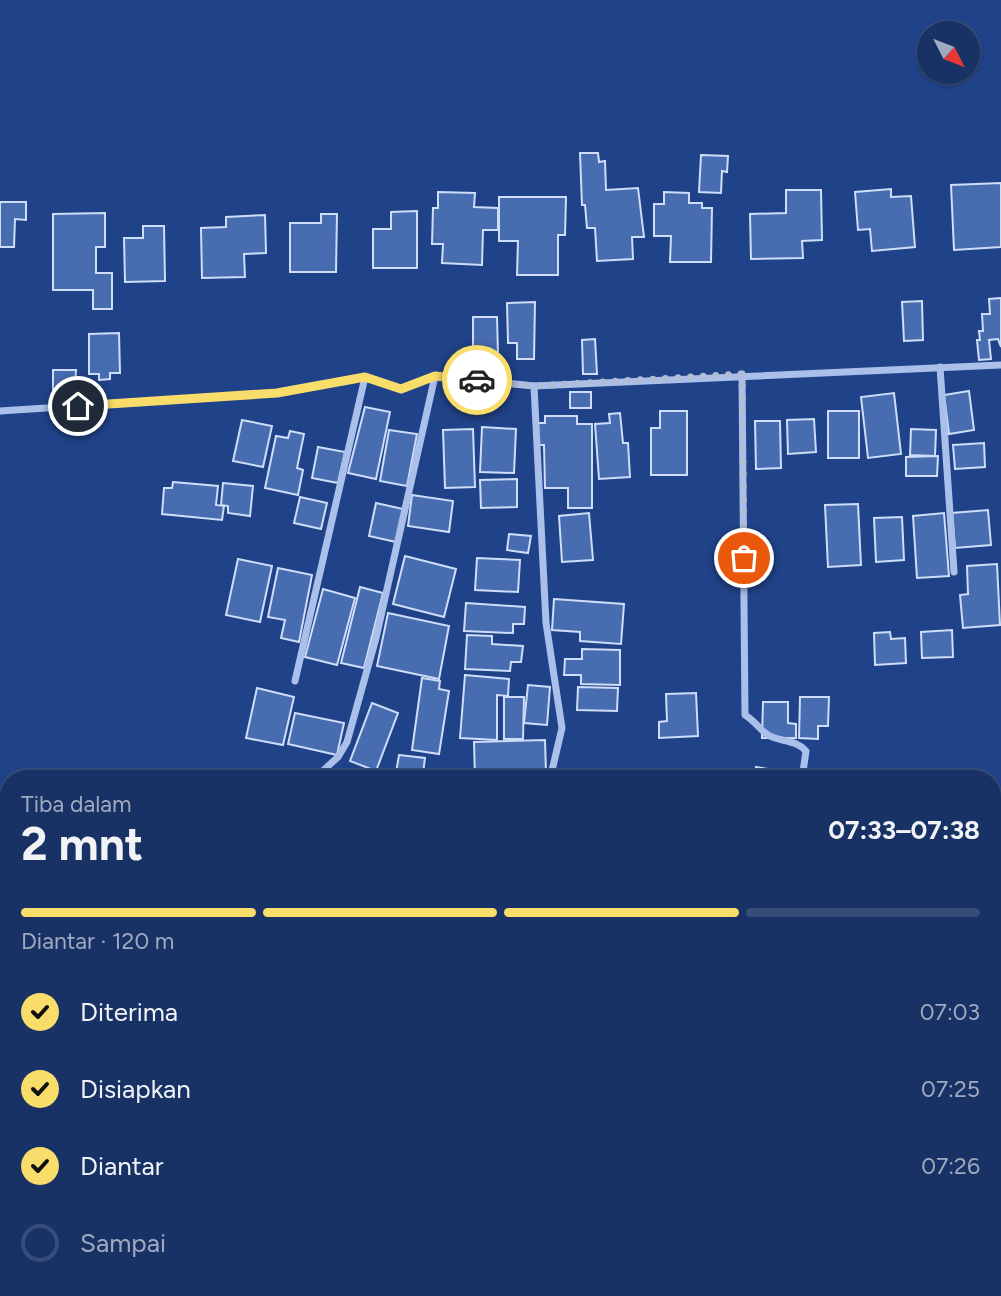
<!DOCTYPE html>
<html lang="id">
<head>
<meta charset="utf-8">
<style>
	body { margin:0; font-family:Figtree,sans-serif; background:#253e6f; color:#f1f3f6; height:100vh; display:flex; flex-direction:column; font-size:26px; white-space:nowrap }
	* { box-sizing:border-box; margin:0 }
	p { font-size:23px; color:#9faabf }
	.icon { flex:none; width:38px; height:38px; fill:none; stroke:currentColor; stroke-width:2; stroke-linecap:round; stroke-linejoin:round }
	.map { position:relative; flex:1; overflow:hidden }
	.side { position:absolute; left:0px; top:770px; width:1001px; height:527px; display:flex; flex-direction:column; background:#183266; border-radius:28px 28px 0 0; box-shadow:0 2px 5px #0004,0 0 0 2px #364d7a }
	.side>* { flex:none }
	.needle { width:46px; rotate:132deg }
	.buttons { position:absolute; left:917px; top:21px; display:grid; gap:14px }
	.buttons a { display:grid; place-items:center; width:63px; height:63px; border-radius:50%; background:#183266; box-shadow:0 2px 5px #0004,0 0 0 2px #364d7a; font-size:35px }
	.pin { position:absolute; display:grid; place-items:center; width:60px; height:60px; color:#fff; margin:-30px; border:4px solid #fff; border-radius:50%; box-shadow:0 2px 7px #0007 }
	.courier { position:absolute; display:grid; place-items:center; width:70px; height:70px; margin:-35px; border:5px solid #f8dd6a; border-radius:50%; background:#fff; color:#222; box-shadow:0 2px 9px #0007 }
	.summary em { font-style:normal; font-weight:700 }
	.summary div { display:flex; flex-direction:column-reverse }
	.summary { display:flex; align-items:center; justify-content:space-between; height:119px; padding:0 21px }
	h1 { font-size:46px; font-weight:700; line-height:52px }
	.bar { display:grid; grid-template-columns:repeat(4,1fr); gap:10px 7px; align-content:center; height:84px; padding:0 21px }
	.bar i { height:9px; border-radius:5px; background:#364d7a }
	.bar .selected { background:#f8dd6a }
	.bar p { grid-column:span 4 }
	ol { padding:0 21px; list-style:none }
	li { display:flex; align-items:center; gap:21px; height:77px }
	li p { margin-inline-start:auto }
	li .icon { padding:7px; border-radius:50%; background:#f8dd6a; color:#111; stroke-width:4 }
	li:last-child { color:#9faabf }
	li i { width:38px; height:38px; border:4px solid #364d7a; border-radius:50% }
	.map>svg:first-child { display:block }
</style>
</head>
<body>
<div class="map">
<svg width="1001" height="1296" viewBox="0 0 1001 1296">
	<rect width="100%" height="100%" fill="#204288"/>
	<g fill="#486cb0" stroke="#ceddf8" stroke-width="2">
		<path d="M 580,153 L 598,153 L 599,162 L 605,161 L 606,190 L 638,188 L 644,237 L 632,237 L 633,259 L 597,261 L 595,228 L 587,228 L 585,205 L 582,205 Z"/>
		<path d="M 701,155 L 728,156 L 727,172 L 722,171 L 721,193 L 699,192 Z"/>
		<path d="M 1001,183 L 1001,247 L 954,250 L 951,185 Z"/>
		<path d="M 891,189 L 891,197 L 911,196 L 915,247 L 872,251 L 870,229 L 858,230 L 855,192 Z"/>
		<path d="M 786,190 L 821,190 L 822,240 L 802,241 L 803,258 L 751,259 L 750,214 L 786,213 Z"/>
		<path d="M 438,192 L 475,193 L 474,207 L 498,208 L 498,230 L 483,230 L 482,265 L 442,263 L 443,244 L 432,244 L 433,208 L 438,208 Z"/>
		<path d="M 664,192 L 689,193 L 689,203 L 702,203 L 702,208 L 712,208 L 711,262 L 670,262 L 671,236 L 654,236 L 654,204 L 664,204 Z"/>
		<path d="M 499,197 L 566,197 L 565,235 L 558,235 L 558,275 L 517,275 L 518,241 L 499,241 Z"/>
		<path d="M 0,202 L 26,202 L 26,220 L 15,219 L 14,247 L 0,247 Z"/>
		<path d="M 417,211 L 417,268 L 373,268 L 373,229 L 391,229 L 391,212 Z"/>
		<path d="M 105,213 L 105,247 L 96,247 L 96,273 L 112,273 L 112,309 L 93,309 L 93,290 L 53,290 L 53,214 Z"/>
		<path d="M 321,214 L 337,214 L 336,272 L 290,272 L 290,223 L 321,223 Z"/>
		<path d="M 265,215 L 266,253 L 244,254 L 245,277 L 202,278 L 201,228 L 226,227 L 226,217 Z"/>
		<path d="M 143,226 L 164,226 L 165,281 L 125,282 L 124,238 L 143,238 Z"/>
		<path d="M 1001,298 L 1001,347 L 998,339 L 989,340 L 991,359 L 979,360 L 977,340 L 980,340 L 979,331 L 983,331 L 982,314 L 990,314 L 989,299 Z"/>
		<path d="M 922,301 L 923,340 L 904,341 L 902,302 Z"/>
		<path d="M 535,302 L 534,359 L 517,359 L 517,343 L 508,343 L 507,303 Z"/>
		<path d="M 473,317 L 497,317 L 498,355 L 473,355 Z"/>
		<path d="M 119,333 L 120,373 L 110,373 L 110,379 L 99,380 L 99,374 L 89,374 L 89,334 Z"/>
		<path d="M 595,339 L 597,374 L 583,374 L 582,340 Z"/>
		<path d="M 53,370 L 76,370 L 75,391 L 53,390 Z"/>
		<path d="M 969,391 L 974,430 L 949,434 L 944,395 Z"/>
		<rect x="570" y="392" width="21" height="16"/>
		<path d="M 894,393 L 901,454 L 868,458 L 861,397 Z"/>
		<path d="M 365,407 L 390,412 L 376,479 L 348,473 Z"/>
		<path d="M 660,411 L 687,411 L 687,475 L 651,475 L 651,428 L 660,428 Z"/>
		<rect x="828" y="411" width="31" height="47"/>
		<path d="M 620,413 L 623,443 L 628,443 L 630,477 L 599,479 L 595,424 L 610,423 L 609,414 Z"/>
		<path d="M 545,416 L 577,416 L 577,424 L 592,424 L 592,508 L 568,508 L 568,488 L 545,488 L 544,445 L 535,445 L 535,423 L 545,423 Z"/>
		<path d="M 814,419 L 816,452 L 788,454 L 787,420 Z"/>
		<path d="M 242,420 L 272,426 L 263,467 L 233,461 Z"/>
		<path d="M 755,421 L 780,421 L 781,468 L 756,469 Z"/>
		<path d="M 482,427 L 516,429 L 514,473 L 480,472 Z"/>
		<path d="M 473,429 L 475,487 L 445,488 L 443,430 Z"/>
		<path d="M 911,429 L 936,430 L 935,456 L 910,455 Z"/>
		<path d="M 389,430 L 417,434 L 407,486 L 380,481 Z"/>
		<path d="M 290,431 L 304,434 L 297,468 L 303,470 L 298,495 L 265,488 L 276,436 L 288,438 Z"/>
		<path d="M 984,443 L 985,467 L 955,469 L 953,445 Z"/>
		<path d="M 318,447 L 345,452 L 338,483 L 312,478 Z"/>
		<path d="M 938,456 L 937,476 L 906,476 L 906,457 Z"/>
		<path d="M 517,479 L 517,507 L 481,508 L 480,480 Z"/>
		<path d="M 173,482 L 218,486 L 216,505 L 224,506 L 222,520 L 162,514 L 164,488 L 172,488 Z"/>
		<path d="M 223,483 L 253,486 L 250,516 L 228,513 L 228,506 L 221,505 Z"/>
		<path d="M 412,495 L 453,501 L 449,532 L 408,526 Z"/>
		<path d="M 300,497 L 327,503 L 321,529 L 294,523 Z"/>
		<path d="M 376,503 L 403,509 L 396,542 L 369,536 Z"/>
		<path d="M 858,504 L 861,565 L 828,567 L 825,505 Z"/>
		<path d="M 988,510 L 991,545 L 955,548 L 952,513 Z"/>
		<path d="M 589,513 L 593,560 L 562,562 L 559,516 Z"/>
		<path d="M 944,513 L 949,576 L 917,578 L 913,516 Z"/>
		<path d="M 902,517 L 904,560 L 876,562 L 874,518 Z"/>
		<path d="M 509,534 L 531,536 L 528,553 L 507,550 Z"/>
		<path d="M 405,556 L 456,569 L 444,617 L 393,604 Z"/>
		<path d="M 477,558 L 520,560 L 518,592 L 475,590 Z"/>
		<path d="M 238,559 L 272,566 L 260,622 L 226,615 Z"/>
		<path d="M 997,564 L 1000,625 L 963,628 L 960,595 L 968,594 L 967,566 Z"/>
		<path d="M 278,568 L 312,575 L 299,642 L 281,638 L 285,620 L 268,617 Z"/>
		<path d="M 360,587 L 383,593 L 364,668 L 341,663 Z"/>
		<path d="M 323,589 L 355,598 L 337,665 L 305,657 Z"/>
		<path d="M 554,599 L 624,604 L 621,644 L 580,641 L 580,632 L 552,630 Z"/>
		<path d="M 466,603 L 525,607 L 524,624 L 513,624 L 513,633 L 464,631 Z"/>
		<path d="M 388,613 L 449,626 L 439,679 L 377,666 Z"/>
		<path d="M 952,630 L 953,657 L 922,658 L 921,632 Z"/>
		<path d="M 890,632 L 891,639 L 905,638 L 906,663 L 875,665 L 874,633 Z"/>
		<path d="M 467,635 L 492,636 L 492,644 L 523,646 L 521,662 L 511,662 L 510,671 L 465,669 Z"/>
		<path d="M 582,649 L 620,650 L 620,685 L 581,684 L 581,675 L 564,675 L 565,659 L 582,659 Z"/>
		<path d="M 465,675 L 509,679 L 508,696 L 497,695 L 497,740 L 460,738 Z"/>
		<path d="M 422,678 L 440,681 L 439,689 L 449,691 L 439,754 L 412,750 Z"/>
		<path d="M 528,685 L 550,687 L 547,725 L 524,723 Z"/>
		<path d="M 578,687 L 618,688 L 617,711 L 577,710 Z"/>
		<path d="M 257,688 L 294,697 L 283,745 L 246,738 Z"/>
		<path d="M 696,693 L 698,736 L 659,738 L 659,722 L 667,721 L 666,694 Z"/>
		<path d="M 504,697 L 524,697 L 523,739 L 504,739 Z"/>
		<path d="M 800,697 L 829,697 L 828,726 L 818,726 L 818,739 L 799,738 Z"/>
		<path d="M 763,702 L 788,702 L 788,723 L 796,724 L 796,738 L 762,738 Z"/>
		<path d="M 372,703 L 398,713 L 376,771 L 350,761 Z"/>
		<path d="M 295,713 L 344,723 L 337,755 L 288,744 Z"/>
		<path d="M 545,740 L 546,772 L 495,773 L 495,779 L 475,779 L 474,742 Z"/>
		<path d="M 399,755 L 425,758 L 423,773 L 435,774 L 434,779 L 395,779 Z"/>
		<path d="M 756,767 L 793,773 L 792,779 L 754,779 Z"/>
		<path d="M 4,1261 L 9,1262 L 9,1288 L 37,1288 L 35,1296 L 0,1296 Z"/>
		<path d="M 176,1288 L 209,1288 L 207,1296 L 174,1296 Z"/>
	</g>
	<g fill="none" stroke-linecap="round" stroke-linejoin="round">
		<g stroke="#aac0ea" stroke-width="7">
			<path d="M 940,367 L 954,572"/>
			<path d="M 742,374 L 745,715 C 755,721 760,730 768,735 C 780,742 795,739 806,751 L 802,779"/>
			<path d="M 534,386 L 546,623 L 562,728 L 550,779"/>
			<path d="M 0,411 L 277,393 L 365,377 L 401,389 L 435,376 L 534,386 L 1001,365"/>
			<path d="M 295,681 L 365,377"/>
			<path d="M 314,779 L 338,757 L 347,742 L 376,638 L 435,376"/>
			<path d="M 53,1296 L 55,1288"/>
			<path d="M 172,1296 L 174,1288"/>
			<path d="M 388,1296 L 390,1288"/>
		</g>
	</g>
	<g fill="none" stroke-linecap="round" stroke-linejoin="round">
		<path stroke="#b1bdd5" stroke-width="7" stroke-dasharray="0 12.6" d="M 477,380 L 534,386 L 742,374 L 744,558"/>
		<path stroke="#f8dd6a" stroke-width="9" d="M 78,406 L 277,393 L 365,377 L 401,389 L 435,376 L 477,380"/>
	</g>
</svg>
<div class="buttons">
<a><svg class="needle" viewBox="-14 -14 28 28"><path d="M0-13l5 13h-10z" fill="#e53935"/><path d="M0 13l5-13h-10z" fill="#9faabf"/></svg></a>
</div>
<div class="pin" style="left:744px;top:558px;background:#ea580c"><svg class="icon" aria-label="bag" viewBox="0 0 24 24"><path d="M5 8h14l-1 12H6zM9 8a3 3 0 0 1 6 0"/></svg></div>
<div class="pin" style="left:78px;top:406px;background:#1f2937"><svg class="icon" aria-label="home" viewBox="0 0 24 24"><path d="M3 11l9-7 9 7M6 9v11h12V9"/></svg></div>
<div class="courier" style="left:477px;top:380px"><svg class="icon" aria-label="car" viewBox="0 0 24 24"><path d="M5 17H2v-5l4-1 3-4h7l3 4 3 1v5h-3M9 17h6M6 11h13"/><circle cx="7" cy="17" r="2"/><circle cx="17" cy="17" r="2"/></svg></div>
<section class="side">
<div class="summary"><div><h1>2 mnt</h1><p>Tiba dalam</p></div><em>07:33–07:38</em></div>
<div class="bar"><i class="selected"></i><i class="selected"></i><i class="selected"></i><i></i><p>Diantar · 120 m</p></div>
<ol>
<li><svg class="icon" aria-label="check" viewBox="0 0 24 24"><path d="M5 12l5 5 9-10"/></svg>Diterima<p>07:03</p></li>
<li><svg class="icon" aria-label="check" viewBox="0 0 24 24"><path d="M5 12l5 5 9-10"/></svg>Disiapkan<p>07:25</p></li>
<li><svg class="icon" aria-label="check" viewBox="0 0 24 24"><path d="M5 12l5 5 9-10"/></svg>Diantar<p>07:26</p></li>
<li><i></i>Sampai</li>
</ol>
</section>
</div>
</body>
</html>
